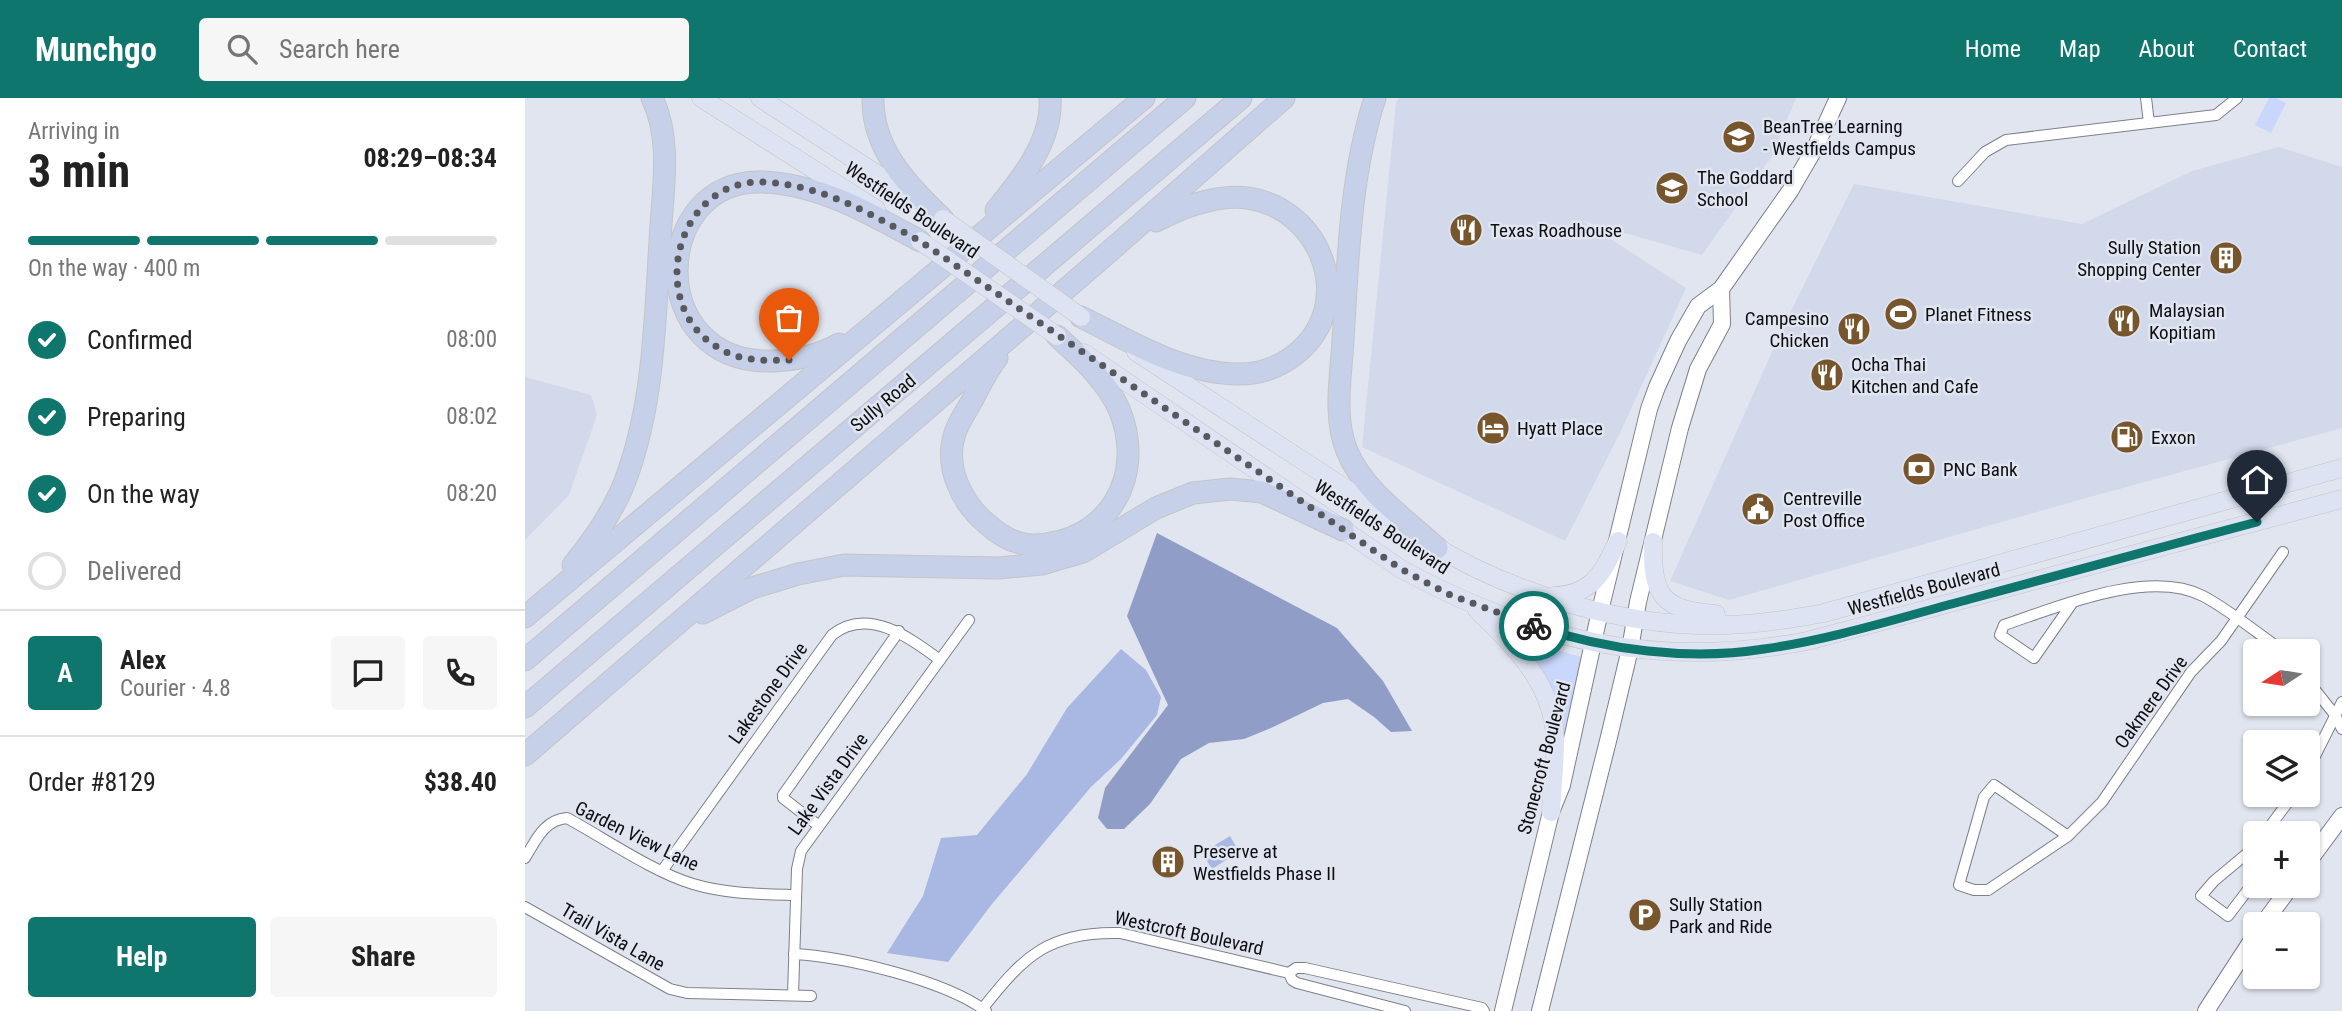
<!DOCTYPE html>
<html lang="en">
<head>
<meta charset="utf-8">
<style>
	body { margin:0; font-family:"Roboto Condensed",sans-serif; background:#f6f6f6; color:#222; height:100vh; display:flex; flex-direction:column; font-size:26px; white-space:nowrap }
	* { box-sizing:border-box; margin:0 }
	p { font-size:23px; color:#767676 }
	.icon { flex:none; width:38px; height:38px; fill:none; stroke:currentColor; stroke-width:2; stroke-linecap:round; stroke-linejoin:round }
	.map { position:relative; flex:1; overflow:hidden }
	.drawer { display:flex; flex-direction:column; background:#fff; width:525px }
	.drawer>* { flex:none }
	.needle { width:46px; rotate:258deg }
	.controls { position:absolute; left:1718px; top:541px; display:grid; gap:14px }
	.controls a { display:grid; place-items:center; width:77px; height:77px; border-radius:7px; background:#fff; box-shadow:0 2px 5px #0004; font-size:35px }
	.pin { position:absolute; display:grid; place-items:center; width:60px; height:60px; color:#fff; margin:-72px -30px; border-radius:50% 50% 50% 0; rotate:-45deg; box-shadow:0 0 7px #0007 }
	.pin .icon { rotate:45deg }
	.courier { position:absolute; display:grid; place-items:center; width:70px; height:70px; margin:-35px; border:5px solid #0f766e; border-radius:50%; background:#fff; color:#222; box-shadow:0 2px 9px #0007 }
	.summary em { font-style:normal; font-weight:700 }
	.summary div { display:flex; flex-direction:column-reverse }
	.summary { display:flex; align-items:center; justify-content:space-between; height:119px; padding:0 28px }
	h1 { font-size:46px; font-weight:700; line-height:52px }
	.bar { display:grid; grid-template-columns:repeat(4,1fr); gap:10px 7px; align-content:center; height:84px; padding:0 28px }
	.bar i { height:9px; border-radius:5px; background:#e0e0e0 }
	.bar .active { background:#0f766e }
	.bar p { grid-column:span 4 }
	.line { display:flex; align-items:center; gap:18px; padding:0 28px; border-top:2px solid #e0e0e0 }
	.line div { flex:1 }
	.round { display:grid; place-items:center; flex:none; width:74px; height:74px; border-radius:7px; background:#f6f6f6 }
	ol { padding:0 28px; list-style:none }
	li { display:flex; align-items:center; gap:21px; height:77px }
	li p { margin-inline-start:auto }
	li .icon { padding:7px; border-radius:50%; background:#0f766e; color:#fff; stroke-width:4 }
	li:last-child { color:#767676 }
	li i { width:38px; height:38px; border:4px solid #e0e0e0; border-radius:50% }
	.cta { display:flex; gap:14px; margin-top:auto; padding:14px 28px }
	.cta a { flex:1; height:80px; border-radius:7px; background:#0f766e; color:#fff; font-size:28px; font-weight:700; line-height:80px; text-align:center }
	.cta a+a { background:#f6f6f6; color:#222 }
	header { display:flex; align-items:center; gap:42px; box-sizing:border-box; height:98px; padding:0 35px; background:#0f766e; color:#fff }
	header strong { font-size:33px }
	nav { display:flex; gap:38px; margin-inline-start:auto; font-size:24px }
	.search { width:490px; height:63px; background:#f6f6f6; display:flex; align-items:center; gap:18px; box-sizing:border-box; padding:0 24px; border-radius:7px; color:#767676; font-size:26px }
	main { display:flex; flex:1; min-height:0 }
	.map>svg:first-child { display:block }
</style>
</head>
<body>
<header>
<strong>Munchgo</strong>
<div class="search"><svg class="icon" aria-label="search" viewBox="0 0 24 24"><circle cx="10" cy="10" r="6"/><path d="M15 15l6 6"/></svg>Search here</div>
<nav><a>Home</a><a>Map</a><a>About</a><a>Contact</a></nav>
</header>
<main>
<section class="drawer">
<div class="summary"><div><h1>3 min</h1><p>Arriving in</p></div><em>08:29–08:34</em></div>
<div class="bar"><i class="active"></i><i class="active"></i><i class="active"></i><i></i><p>On the way · 400 m</p></div>
<ol>
<li><svg class="icon" aria-label="check" viewBox="0 0 24 24"><path d="M5 12l5 5 9-10"/></svg>Confirmed<p>08:00</p></li>
<li><svg class="icon" aria-label="check" viewBox="0 0 24 24"><path d="M5 12l5 5 9-10"/></svg>Preparing<p>08:02</p></li>
<li><svg class="icon" aria-label="check" viewBox="0 0 24 24"><path d="M5 12l5 5 9-10"/></svg>On the way<p>08:20</p></li>
<li><i></i>Delivered</li>
</ol>
<div class="line" style="height:126px"><b class="round" style="background:#0f766e;color:#fff">A</b><div><b>Alex</b><p>Courier · 4.8</p></div><a class="round"><svg class="icon" aria-label="chat" viewBox="0 0 24 24"><path d="M4 5h16v11H9l-5 4z"/></svg></a><a class="round"><svg class="icon" aria-label="phone" viewBox="0 0 24 24"><path d="M5 4h4l2 5-3 2q2 4 5 5l2-3 5 2v4C11 20 4 13 5 4z"/></svg></a></div>
<div class="line" style="height:91px"><div>Order #8129</div><b>$38.40</b></div>
<div class="cta"><a>Help</a><a>Share</a></div>
</section>
<div class="map">
<svg width="1817" height="913" viewBox="0 0 1817 913">
	<rect width="100%" height="100%" fill="#e1e5f0"/>
	<g fill="#d2d9ea">
		<path d="M 874,0 L 1271,0 L 1247,58 L 1177,157 L 1058,123 L 1161,190 L 1096,333 L 1040,443 L 837,349 L 871,5 Z"/>
		<path d="M 1754,49 L 1817,69 L 1817,330 L 1554,402 L 1204,502 L 1145,483 L 1258,229 L 1329,86 L 1557,126 L 1667,73 Z"/>
		<path d="M 0,279 L 66,297 L 72,317 L 44,397 L 0,442 Z"/>
	</g>
	<g fill="#cad7fc">
		<path d="M 1744,0 L 1751,0 L 1761,5 L 1746,35 L 1730,27 Z"/>
		<path d="M 994,542 L 1057,559 L 1038,647 C 1027,606 1022,575 994,542 Z"/>
	</g>
	<path fill="#909ec7" d="M 632,435 L 812,530 L 858,583 L 887,633 L 866,634 L 849,619 L 823,601 L 798,605 L 746,630 L 719,641 L 684,645 L 656,661 L 625,706 L 599,731 L 582,731 L 573,720 L 580,690 L 643,607 L 602,518 Z"/>
	<g fill="#a9b8e2">
		<path d="M 596,551 L 621,572 L 636,599 L 632,617 L 596,661 L 566,689 L 467,806 L 423,864 L 362,855 L 398,798 L 416,740 L 452,737 L 502,676 L 542,610 Z"/>
		<path d="M 705,738 L 714,754 L 687,771 L 677,755 Z"/>
	</g>
	<g fill="none" stroke-linecap="round" stroke-linejoin="round">
		<defs>
			<g id="street">
				<path d="M 1621,0 L 1624,25"/>
				<path d="M 1433,83 L 1460,54 L 1481,42 L 1691,17 L 1712,0"/>
				<path d="M 1548,504 L 1509,560 L 1475,537 L 1479,527 C 1533,509 1624,470 1678,498 C 1706,513 1732,535 1758,553"/>
				<path d="M 1783,583 L 1810,617 L 1817,631"/>
				<path d="M 1783,672 L 1817,604"/>
				<path d="M 294,728 L 258,700 L 258,697 L 374,533"/>
				<path d="M 1740,735 L 1769,696"/>
				<path d="M 1543,738 L 1469,687 L 1459,699 L 1434,787 L 1449,792 L 1463,792 L 1543,738 L 1577,704 L 1666,574 L 1696,543 L 1758,454"/>
				<path d="M 1731,748 L 1689,783 L 1676,798 L 1703,818 L 1731,781"/>
				<path d="M 0,760 C 11,742 19,722 42,720 C 79,740 128,774 168,786 C 201,796 236,796 270,797"/>
				<path d="M 137,773 L 307,537 C 343,508 385,540 415,562"/>
				<path d="M 0,809 L 145,891 L 162,895 L 286,898"/>
				<path d="M 269,856 C 321,859 419,882 461,913"/>
				<path d="M 764,875 L 771,870 L 780,870 L 957,910 L 959,913"/>
				<path d="M 268,897 L 272,771 L 276,753 L 444,522"/>
				<path d="M 458,910 C 499,858 524,833 595,835 L 764,875 L 767,882 L 772,885 L 880,913"/>
			</g>
			<g id="secondary">
				<path d="M 1783,764 L 1817,718"/>
				<path d="M 1738,826 L 1766,788"/>
				<path d="M 978,913 L 1026,714 L 1037,687 L 1075,513 L 1124,311 L 1132,289 L 1153,243 L 1173,208 L 1196,191 L 1265,93 L 1290,50 L 1313,0"/>
				<path d="M 1015,913 L 1083,643 L 1105,551 L 1113,504 L 1155,330 L 1173,271 L 1197,226 L 1196,191"/>
				<path d="M 1681,913 L 1731,836"/>
			</g>
			<g id="primary">
				<path d="M 176,0 L 351,111"/>
				<path d="M 235,0 L 390,101"/>
				<path d="M 611,254 L 869,422"/>
				<path d="M 559,255 L 876,471 C 1009,543 1132,572 1282,543 L 1817,401"/>
				<path d="M 902,443 C 984,496 1105,531 1203,527 C 1235,526 1267,521 1299,515 L 1817,370"/>
				<path d="M 1128,444 C 1127,497 1136,512 1191,516"/>
				<path d="M 1029,498 C 1069,496 1077,475 1093,443"/>
				<path d="M 952,512 C 990,549 1030,587 1030,644 C 1030,667 1027,691 1026,714"/>
			</g>
			<g id="highway">
				<path d="M 348,0 C 347,52 383,87 418,121"/>
				<path d="M 850,0 C 825,78 823,161 818,242 C 816,278 808,319 822,353 C 838,393 882,422 912,450"/>
				<path d="M 471,112 C 496,82 528,42 525,0"/>
				<path d="M 556,219 C 605,243 657,276 714,276 C 736,276 754,270 772,255 C 832,206 797,110 722,100 C 691,96 658,109 631,123"/>
				<path d="M 314,246 C 293,258 271,262 248,263 C 118,267 126,80 237,84 C 295,86 346,116 395,143"/>
				<path d="M 472,260 C 462,273 455,287 448,301 C 442,312 434,323 430,335 C 419,368 436,404 461,425 C 474,437 491,447 509,447 C 583,445 622,378 594,311 C 581,282 555,259 532,238"/>
				<path d="M 48,467 C 71,439 91,410 103,375 C 129,301 130,221 135,143 C 137,96 148,43 127,0"/>
				<path d="M 178,515 L 227,490 L 273,476 L 319,467 L 473,470 L 517,466 L 558,454 L 631,410 L 668,395 L 705,391 L 737,394 L 818,432"/>
				<path d="M 0,519 L 619,0"/>
				<path d="M 0,562 L 660,0"/>
				<path d="M 0,609 L 716,0"/>
				<path d="M 0,657 L 577,160 L 759,0"/>
			</g>
		</defs>
		<use href="#street" stroke="#7d8089" stroke-width="12"/>
		<use href="#secondary" stroke="#7d8089" stroke-width="18"/>
		<use href="#primary" stroke="#c5c5c6" stroke-width="19"/>
		<use href="#highway" stroke="#c5c5c6" stroke-width="23"/>
		<use href="#street" stroke="#fff" stroke-width="10"/>
		<use href="#secondary" stroke="#fff" stroke-width="16"/>
		<use href="#primary" stroke="#dde3f2" stroke-width="18"/>
		<use href="#highway" stroke="#c7d0e9" stroke-width="21"/>
		<defs>
			<g id="primary-bridge">
				<path d="M 418,121 L 556,219"/>
				<path d="M 395,143 L 532,238"/>
			</g>
		</defs>
		<use href="#primary-bridge" stroke="#c5c5c6" stroke-width="19" stroke-linecap="butt"/>
		<use href="#primary-bridge" stroke="#dde3f2" stroke-width="18"/>
	</g>
	<g fill="none" stroke-linecap="round" stroke-linejoin="round">
		<path stroke="#57595f" stroke-width="7" stroke-dasharray="0 12.6" d="M 264,262 C 239,263 213,263 192,249 C 120,206 151,81 238,84 C 295,86 346,116 395,143 L 876,471 L 923,496 L 1009,528"/>
		<path stroke="#0f766e" stroke-width="9" d="M 1009,528 C 1082,552 1163,563 1239,551 C 1309,541 1377,519 1445,501 C 1540,475 1636,449 1732,424"/>
	</g>
	<defs>
		<symbol id="school-disc" viewBox="-11 -11 22 22"><circle r="9.5" fill="#77562d" stroke="#e1e5f0"/><path d="M0-5L7-2L0 1L-7-2ZM-4 1L0 2.5L4 1V4Q0 6-4 4Z" fill="#fff"/></symbol>
		<symbol id="restaurant-disc" viewBox="-11 -11 22 22"><circle r="9.5" fill="#77562d" stroke="#e1e5f0"/><path d="M-5-6h1v4h1v-4h1v4h1v-4h1v5L-1.5 .5V6h-2V.5L-5-1ZM5-6V6H3V1.5H1.5Q1.5-4 5-6Z" fill="#fff"/></symbol>
		<symbol id="building-disc" viewBox="-11 -11 22 22"><circle r="9.5" fill="#77562d" stroke="#e1e5f0"/><path d="M-4-6H4V6H1V3H-1V6H-4ZM-2.5-4.3h1.7v1.8h-1.7ZM.8-4.3h1.7v1.8H.8ZM-2.5-1h1.7V.8h-1.7ZM.8-1h1.7V.8H.8Z" fill="#fff"/></symbol>
		<symbol id="stadium-disc" viewBox="-11 -11 22 22"><circle r="9.5" fill="#77562d" stroke="#e1e5f0"/><path d="M0-5a6.5 5 0 1 0 0 10a6.5 5 0 1 0 0-10ZM-3.5-1.8h7v3.6h-7Z" fill="#fff"/></symbol>
		<symbol id="hotel-disc" viewBox="-11 -11 22 22"><circle r="9.5" fill="#77562d" stroke="#e1e5f0"/><path d="M-6-4.5h1.5V1H6V5H4.5V3h-9V5H-6ZM-4 0a1.8 1.8 0 1 1 3.6 0ZM.5 0V-2.5h3Q6-2.5 6 0Z" fill="#fff"/></symbol>
		<symbol id="fuel-disc" viewBox="-11 -11 22 22"><circle r="9.5" fill="#77562d" stroke="#e1e5f0"/><path d="M-5.5-6h7V0h2V4h1.3V-2.5L3-4.5l.8-.8L6-3V5H2.5V1h-1V6h-7ZM-4.2-4.7v3.2H.2V-4.7Z" fill="#fff"/></symbol>
		<symbol id="bank-disc" viewBox="-11 -11 22 22"><circle r="9.5" fill="#77562d" stroke="#e1e5f0"/><path d="M-6-4H6V4H-6ZM0-2.3a2.3 2.3 0 1 0 0 4.6a2.3 2.3 0 1 0 0-4.6Z" fill="#fff"/></symbol>
		<symbol id="civic-disc" viewBox="-11 -11 22 22"><circle r="9.5" fill="#77562d" stroke="#e1e5f0"/><path d="M-.6-6.5H3V-4.5H.6V-3L4-1V1h2V6H-6V1h2V-1L-.6-3ZM-1.2 2.5V6h2.4V2.5Z" fill="#fff"/></symbol>
		<symbol id="parking-disc" viewBox="-11 -11 22 22"><circle r="9.5" fill="#77562d" stroke="#e1e5f0"/><path d="M-3.5-5.5H1a3.5 3.5 0 0 1 0 7H-1V5.5H-3.5ZM-1-3.4V-.6H.8a1.4 1.4 0 0 0 0-2.8Z" fill="#fff"/></symbol>
	</defs>
	<g fill-rule="evenodd">
		<use href="#school-disc" x="1195" y="20" width="38" height="38"/>
		<use href="#school-disc" x="1128" y="71" width="38" height="38"/>
		<use href="#restaurant-disc" x="922" y="113" width="38" height="38"/>
		<use href="#building-disc" x="1682" y="141" width="38" height="38"/>
		<use href="#stadium-disc" x="1357" y="197" width="38" height="38"/>
		<use href="#restaurant-disc" x="1580" y="204" width="38" height="38"/>
		<use href="#restaurant-disc" x="1310" y="212" width="38" height="38"/>
		<use href="#restaurant-disc" x="1283" y="258" width="38" height="38"/>
		<use href="#hotel-disc" x="949" y="311" width="38" height="38"/>
		<use href="#fuel-disc" x="1583" y="320" width="38" height="38"/>
		<use href="#bank-disc" x="1375" y="352" width="38" height="38"/>
		<use href="#civic-disc" x="1214" y="392" width="38" height="38"/>
		<use href="#building-disc" x="624" y="745" width="38" height="38"/>
		<use href="#parking-disc" x="1101" y="798" width="38" height="38"/>
	</g>
	<g text-anchor="middle" dominant-baseline="central" stroke-width="5" stroke-linejoin="round" paint-order="stroke">
		<g font-size="19" fill="#0d0e11" stroke="#e1e5f0" text-anchor="start">
			<text x="1238" y="28">BeanTree Learning<tspan x="1238" dy="22">- Westfields Campus</tspan></text>
			<text x="1172" y="79">The Goddard<tspan x="1172" dy="22">School</tspan></text>
			<text x="965" y="132">Texas Roadhouse</text>
			<text x="1676" y="149" text-anchor="end">Sully Station<tspan x="1676" dy="22">Shopping Center</tspan></text>
			<text x="1624" y="212">Malaysian<tspan x="1624" dy="22">Kopitiam</tspan></text>
			<text x="1400" y="216">Planet Fitness</text>
			<text x="1304" y="220" text-anchor="end">Campesino<tspan x="1304" dy="22">Chicken</tspan></text>
			<text x="1326" y="266">Ocha Thai<tspan x="1326" dy="22">Kitchen and Cafe</tspan></text>
			<text x="992" y="330">Hyatt Place</text>
			<text x="1626" y="339">Exxon</text>
			<text x="1418" y="371">PNC Bank</text>
			<text x="1258" y="400">Centreville<tspan x="1258" dy="22">Post Office</tspan></text>
			<text x="668" y="753">Preserve at<tspan x="668" dy="22">Westfields Phase II</tspan></text>
			<text x="1144" y="806">Sully Station<tspan x="1144" dy="22">Park and Ride</tspan></text>
		</g>
		<g font-size="19" fill="#0d0e11" stroke="#e1e5f0">
			<text transform="translate(387 112) rotate(34)">Westfields Boulevard</text>
			<text transform="translate(358 305) rotate(-40)">Sully Road</text>
			<text transform="translate(857 429) rotate(33)">Westfields Boulevard</text>
			<text transform="translate(1399 491) rotate(-15)">Westfields Boulevard</text>
			<text transform="translate(243 595) rotate(-54)">Lakestone Drive</text>
			<text transform="translate(1626 604) rotate(-54)">Oakmere Drive</text>
			<text transform="translate(1019 660) rotate(-75)">Stonecroft Boulevard</text>
			<text transform="translate(303 686) rotate(-54)">Lake Vista Drive</text>
			<text transform="translate(112 738) rotate(26)">Garden View Lane</text>
			<text transform="translate(664 835) rotate(12)">Westcroft Boulevard</text>
			<text transform="translate(88 839) rotate(30)">Trail Vista Lane</text>
		</g>
	</g>
</svg>
<div class="controls">
<a><svg class="needle" viewBox="-14 -14 28 28"><path d="M0-13l5 13h-10z" fill="#e53935"/><path d="M0 13l5-13h-10z" fill="#767676"/></svg></a>
<a><svg class="icon" aria-label="layers" viewBox="0 0 24 24"><path d="M12 4l9 5-9 5-9-5zM3 14l9 5 9-5"/></svg></a>
<a>+</a>
<a>−</a>
</div>
<div class="pin" style="left:264px;top:262px;background:#ea580c"><svg class="icon" aria-label="bag" viewBox="0 0 24 24"><path d="M5 8h14l-1 12H6zM9 8a3 3 0 0 1 6 0"/></svg></div>
<div class="pin" style="left:1732px;top:424px;background:#1f2937"><svg class="icon" aria-label="home" viewBox="0 0 24 24"><path d="M3 11l9-7 9 7M6 9v11h12V9"/></svg></div>
<div class="courier" style="left:1009px;top:528px"><svg class="icon" aria-label="bike" viewBox="0 0 24 24"><circle cx="6" cy="16" r="4"/><circle cx="18" cy="16" r="4"/><path d="M6 16l4-8h5l3 8M10 8l3 8H6M13 5h3"/></svg></div>
</div>
</main>
</body>
</html>
